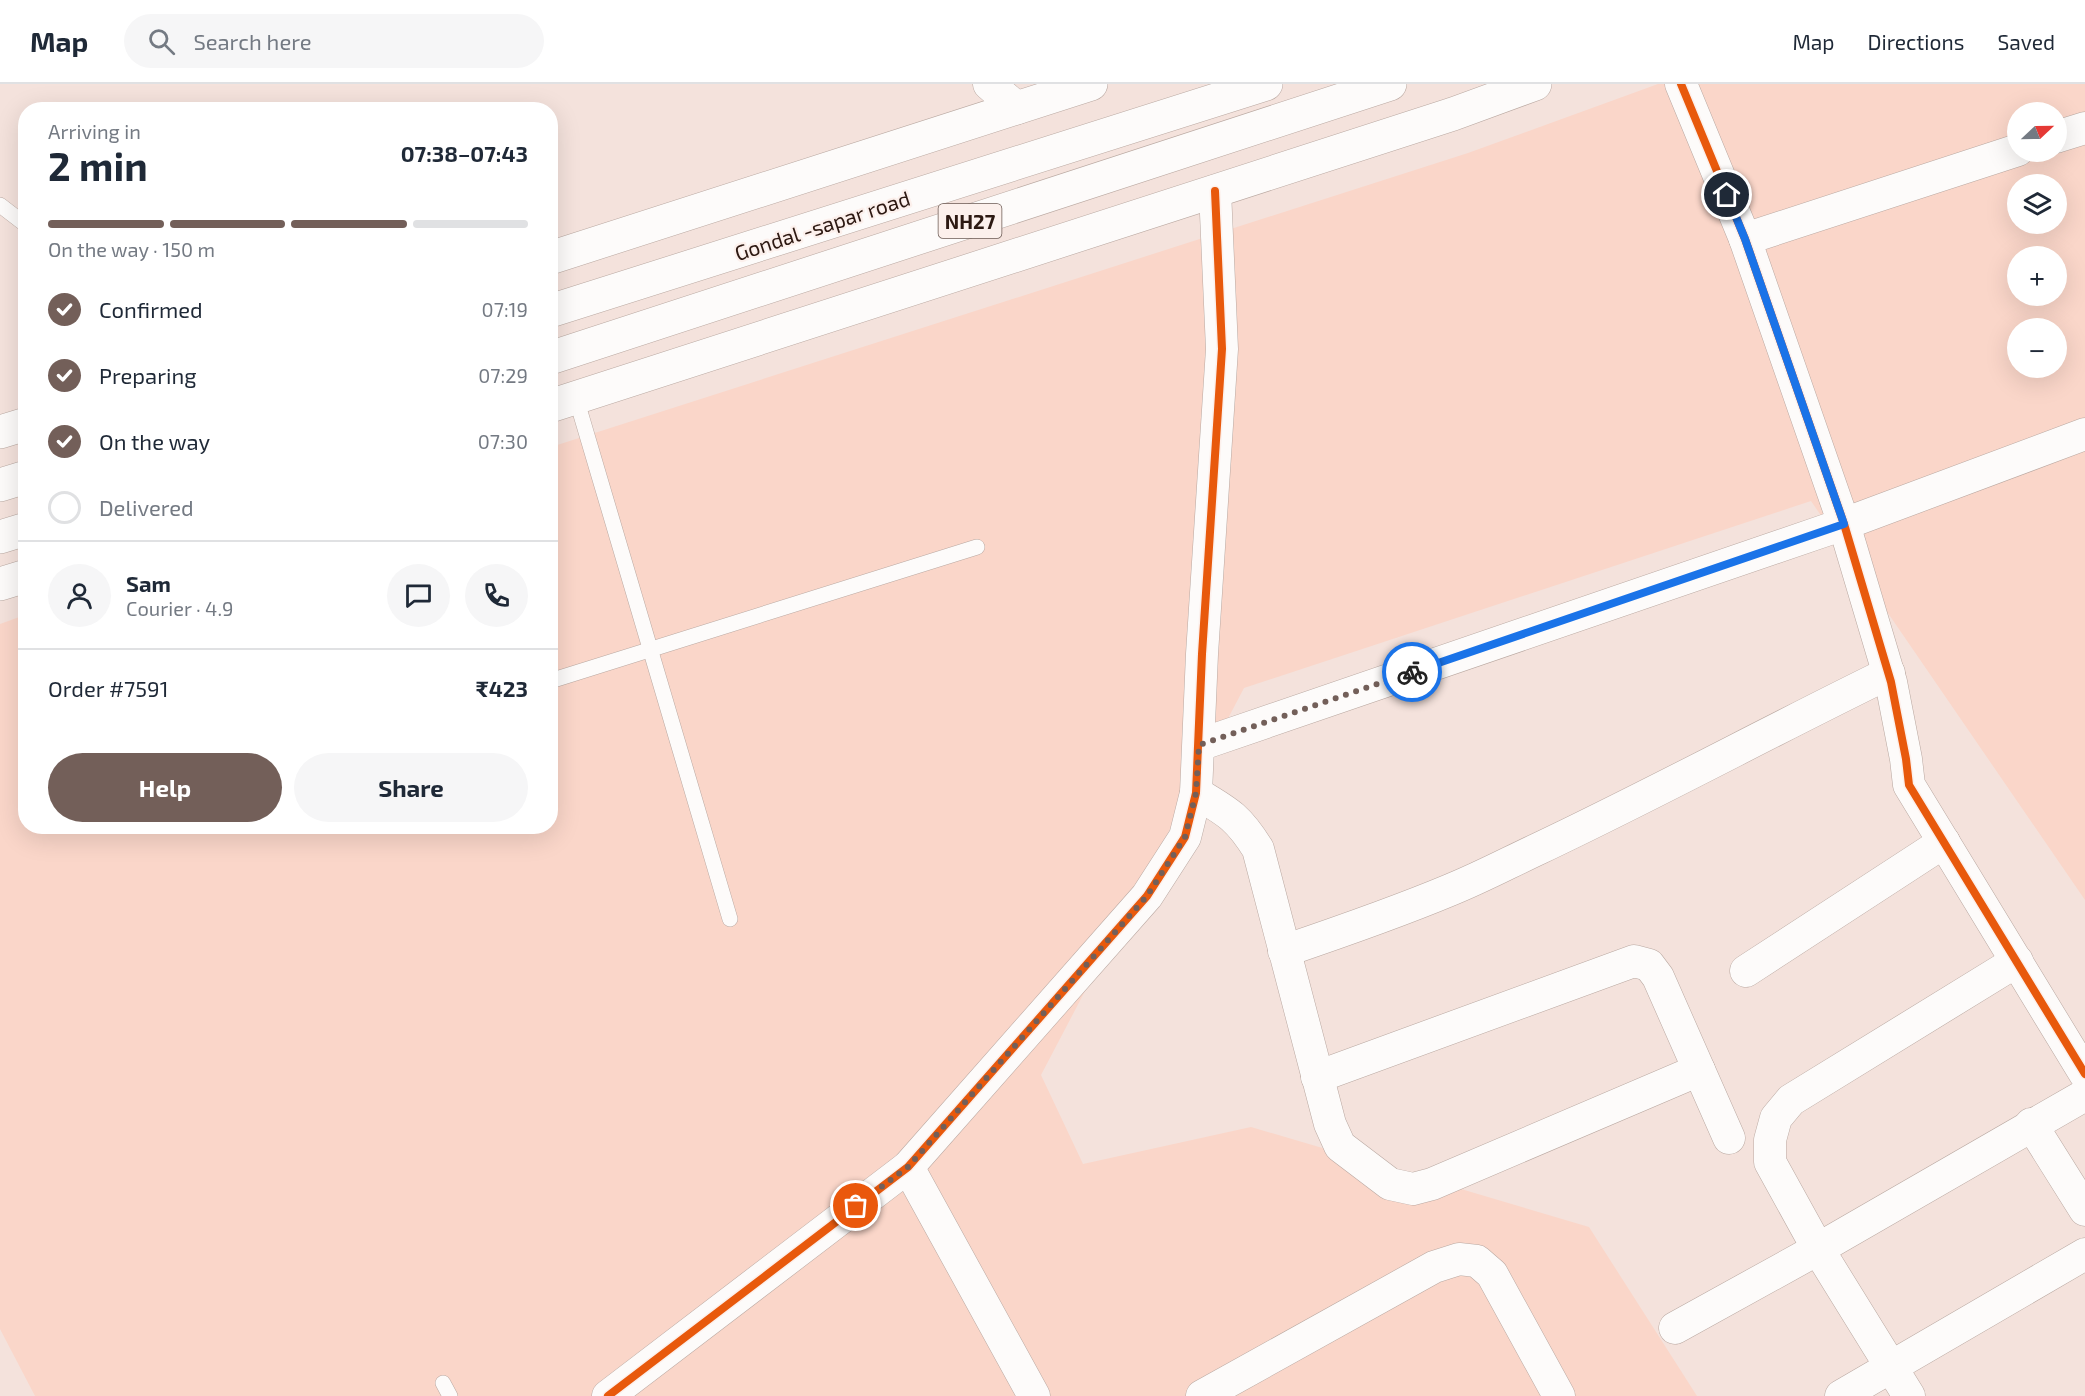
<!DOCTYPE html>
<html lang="en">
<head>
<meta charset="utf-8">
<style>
	body { margin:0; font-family:"Exo 2",sans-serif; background:#f6f6f7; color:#1f2937; height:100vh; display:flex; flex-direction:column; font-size:22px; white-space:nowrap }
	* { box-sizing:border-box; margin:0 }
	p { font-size:20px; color:#747a83 }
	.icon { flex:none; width:33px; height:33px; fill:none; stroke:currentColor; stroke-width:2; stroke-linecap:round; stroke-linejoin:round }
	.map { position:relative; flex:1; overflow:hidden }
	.details { position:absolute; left:18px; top:18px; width:540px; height:732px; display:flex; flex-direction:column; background:#fff; border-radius:24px; box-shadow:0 6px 24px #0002 }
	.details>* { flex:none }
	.needle { width:39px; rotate:68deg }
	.tools { position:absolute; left:2007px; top:18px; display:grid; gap:12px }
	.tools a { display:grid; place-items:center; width:60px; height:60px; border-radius:50%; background:#fff; box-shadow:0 6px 24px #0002; font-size:30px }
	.pin { position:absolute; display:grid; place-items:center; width:51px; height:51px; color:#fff; margin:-26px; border:3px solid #fff; border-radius:50%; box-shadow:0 2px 6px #0007 }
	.courier { position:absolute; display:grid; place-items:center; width:60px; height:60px; margin:-30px; border:4px solid #1a73e8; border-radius:50%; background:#fff; color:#222; box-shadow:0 2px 8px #0007 }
	.head em { font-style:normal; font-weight:700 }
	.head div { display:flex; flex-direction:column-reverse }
	.head { display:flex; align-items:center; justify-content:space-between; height:102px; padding:0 30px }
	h1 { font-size:39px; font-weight:700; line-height:45px }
	.bar { display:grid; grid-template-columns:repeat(4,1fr); gap:9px 6px; align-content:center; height:72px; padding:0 30px }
	.bar i { height:8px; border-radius:4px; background:#e0e1e3 }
	.bar .selected { background:#735f59 }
	.bar p { grid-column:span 4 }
	.line { display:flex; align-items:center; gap:15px; padding:0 30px; border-top:2px solid #e0e1e3 }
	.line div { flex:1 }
	.round { display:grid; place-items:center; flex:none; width:63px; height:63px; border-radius:32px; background:#f6f6f7 }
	ol { padding:0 30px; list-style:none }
	li { display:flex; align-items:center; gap:18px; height:66px }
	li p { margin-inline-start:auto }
	li .icon { padding:6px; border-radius:50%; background:#735f59; color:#fff; stroke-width:4 }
	li:last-child { color:#747a83 }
	li i { width:33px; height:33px; border:3px solid #e0e1e3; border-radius:50% }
	.button { display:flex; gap:12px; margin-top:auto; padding:12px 30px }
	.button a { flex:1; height:69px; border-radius:36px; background:#735f59; color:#fff; font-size:24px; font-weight:700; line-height:69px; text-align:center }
	.button a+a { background:#f6f6f7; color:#1f2937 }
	header { display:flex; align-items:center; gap:36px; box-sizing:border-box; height:84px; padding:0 30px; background:#fff; border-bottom:2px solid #e0e1e3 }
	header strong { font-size:28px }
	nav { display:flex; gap:33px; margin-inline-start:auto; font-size:21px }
	.search { width:420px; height:54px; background:#f6f6f7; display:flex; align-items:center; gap:15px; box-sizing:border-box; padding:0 21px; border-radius:33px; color:#747a83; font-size:22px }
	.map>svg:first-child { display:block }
</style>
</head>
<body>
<header>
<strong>Map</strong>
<div class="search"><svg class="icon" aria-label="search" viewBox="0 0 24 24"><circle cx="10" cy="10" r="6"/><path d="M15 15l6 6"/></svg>Search here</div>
<nav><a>Map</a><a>Directions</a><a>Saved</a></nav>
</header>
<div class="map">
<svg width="2085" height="1312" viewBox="0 0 2085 1312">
	<rect width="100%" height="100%" fill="#f4e2dc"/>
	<path fill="#fad6c9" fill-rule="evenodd" d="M 1658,0 L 2085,0 L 2085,816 L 1811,417 L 1244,604 L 1041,991 L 1083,1080 L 1251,1043 L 1589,1143 L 1697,1312 L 35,1312 L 0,1245 L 0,540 L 25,531 L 26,742 L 550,742 L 551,363 L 1468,69 ZM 2018,28 L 2056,28 L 2056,68 L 2018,68 ZM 2018,100 L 2056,100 L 2056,140 L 2018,140 ZM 2018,172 L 2056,172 L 2056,212 L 2018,212 ZM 2018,244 L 2056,244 L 2056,284 L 2018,284 Z"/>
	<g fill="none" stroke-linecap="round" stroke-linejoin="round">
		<defs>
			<g id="service">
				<path d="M 0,121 L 26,141"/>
				<path d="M 576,314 L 730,835"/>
				<path d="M 550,597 L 977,463"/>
				<path d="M 443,1299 L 450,1312"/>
			</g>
			<g id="minor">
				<path d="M 989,0 L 1017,24"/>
				<path d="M 1681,0 L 1745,155 L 1844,440 L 1891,598 L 1906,675 L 1909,701 L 2085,990"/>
				<path d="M 2056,53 L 2085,44"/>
				<path d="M 1745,155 L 2018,66"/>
				<path d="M 1199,661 L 1844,440 L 2085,350"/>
				<path d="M 1196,709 C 1228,728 1238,733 1258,765 L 1330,1040 L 1340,1062 L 1390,1100 L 1413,1105 L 1432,1100 L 1699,986"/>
				<path d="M 1284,867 C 1340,848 1395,829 1450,806 C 1480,794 1510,778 1540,764 C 1658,708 1772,646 1889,589"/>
				<path d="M 1746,887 L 1944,758"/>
				<path d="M 1317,993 L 1634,877 L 1649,881 L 1658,893 L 1729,1054"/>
				<path d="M 2031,1040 L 2085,1126"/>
				<path d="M 908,1083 L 1034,1312"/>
				<path d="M 1675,1244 L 1818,1165 L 2085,1011"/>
				<path d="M 608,1312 L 908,1083 L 1147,812 L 1185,753 L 1196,709 L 1202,570 L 1222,265 L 1215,107"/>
				<path d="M 1202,1312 L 1434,1183 L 1459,1175 L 1477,1177 L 1492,1190 L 1559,1312"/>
				<path d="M 1841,1312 L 2085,1170"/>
				<path d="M 1909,1312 L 1818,1165 L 1770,1078 L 1770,1056 L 1776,1034 L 1791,1016 L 2017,877"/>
			</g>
			<g id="tertiary">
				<path d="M 550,174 L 1091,0"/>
				<path d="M 550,322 L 1453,30 L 1535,0"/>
				<path d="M 0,348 L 26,340"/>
				<path d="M 0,500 L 26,492"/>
			</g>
			<g id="trunk">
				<path d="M 550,227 L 1266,0"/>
				<path d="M 550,274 L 1390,0"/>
				<path d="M 0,401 L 26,393"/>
				<path d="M 0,453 L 26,445"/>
			</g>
		</defs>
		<use href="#service" stroke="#b9a8a1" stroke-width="16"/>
		<use href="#minor" stroke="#b9a8a1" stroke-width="33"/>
		<use href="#tertiary" stroke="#b9a8a1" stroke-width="34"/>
		<use href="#trunk" stroke="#b9a8a1" stroke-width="34"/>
		<use href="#service" stroke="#fdfbfa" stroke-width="15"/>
		<use href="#minor" stroke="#fdfbfa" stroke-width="32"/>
		<use href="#tertiary" stroke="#fdfbfa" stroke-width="33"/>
		<use href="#trunk" stroke="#fdfbfa" stroke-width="33"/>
		<defs>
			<g id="cycleway">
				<path d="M 1681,0 L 1745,155 L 1844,440 L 1891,598 L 1906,675 L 1909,701 L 2085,990"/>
				<path d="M 608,1312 L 908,1083 L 1147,812 L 1185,753 L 1196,709 L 1202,570 L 1222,265 L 1215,107"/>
			</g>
		</defs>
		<use href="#cycleway" stroke="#fcf0ec" stroke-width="11"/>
		<use href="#cycleway" stroke="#e8590c" stroke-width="8"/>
	</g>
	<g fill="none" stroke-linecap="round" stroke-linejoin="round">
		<path stroke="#735f59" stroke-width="6" stroke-dasharray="0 10.8" d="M 856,1122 L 908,1083 L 1147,812 L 1185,753 L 1196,709 L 1199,661 L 1412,588"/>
		<path stroke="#1a73e8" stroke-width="8" d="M 1412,588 L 1844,440 L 1745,155 L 1727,111"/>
	</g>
	<g text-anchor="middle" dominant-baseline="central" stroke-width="4.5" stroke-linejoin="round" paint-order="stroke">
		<rect fill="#fcf0ec" stroke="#6b5a53" stroke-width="1.5" x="938.5" y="120" width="63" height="34" rx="4.5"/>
		<g font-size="20" font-weight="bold" fill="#2d1912">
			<text x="970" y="137">NH27</text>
		</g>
		<g font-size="21" fill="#2d1912" stroke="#fcf0ec">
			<text transform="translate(822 141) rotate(-18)">Gondal -sapar road</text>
		</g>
	</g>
</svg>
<div class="tools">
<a><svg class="needle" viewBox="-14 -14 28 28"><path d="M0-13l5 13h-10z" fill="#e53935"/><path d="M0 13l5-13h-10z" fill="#747a83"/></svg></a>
<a><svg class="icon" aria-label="layers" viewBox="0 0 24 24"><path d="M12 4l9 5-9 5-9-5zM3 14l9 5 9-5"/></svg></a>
<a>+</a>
<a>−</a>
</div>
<div class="pin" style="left:856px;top:1122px;background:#ea580c"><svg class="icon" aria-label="bag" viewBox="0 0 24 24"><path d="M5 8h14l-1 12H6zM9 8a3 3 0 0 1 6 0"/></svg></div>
<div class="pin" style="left:1727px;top:111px;background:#1f2937"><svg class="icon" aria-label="home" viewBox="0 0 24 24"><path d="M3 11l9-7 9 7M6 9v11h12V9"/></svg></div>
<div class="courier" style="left:1412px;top:588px"><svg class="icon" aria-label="bike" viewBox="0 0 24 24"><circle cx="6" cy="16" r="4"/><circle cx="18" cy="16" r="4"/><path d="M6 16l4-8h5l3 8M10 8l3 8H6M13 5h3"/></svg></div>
<section class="details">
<div class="head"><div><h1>2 min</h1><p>Arriving in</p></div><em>07:38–07:43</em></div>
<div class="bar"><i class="selected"></i><i class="selected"></i><i class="selected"></i><i></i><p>On the way · 150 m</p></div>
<ol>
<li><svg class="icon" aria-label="check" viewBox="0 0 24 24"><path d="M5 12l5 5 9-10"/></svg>Confirmed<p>07:19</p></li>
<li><svg class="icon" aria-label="check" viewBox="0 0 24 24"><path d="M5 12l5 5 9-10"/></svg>Preparing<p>07:29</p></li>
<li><svg class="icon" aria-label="check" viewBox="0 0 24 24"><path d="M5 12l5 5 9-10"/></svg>On the way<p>07:30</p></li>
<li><i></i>Delivered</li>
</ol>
<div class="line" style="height:108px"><a class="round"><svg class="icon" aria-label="person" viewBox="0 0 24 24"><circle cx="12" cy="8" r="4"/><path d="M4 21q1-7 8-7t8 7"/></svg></a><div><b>Sam</b><p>Courier · 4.9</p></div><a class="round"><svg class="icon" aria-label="chat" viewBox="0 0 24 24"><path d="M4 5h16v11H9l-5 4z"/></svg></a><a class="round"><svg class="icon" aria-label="phone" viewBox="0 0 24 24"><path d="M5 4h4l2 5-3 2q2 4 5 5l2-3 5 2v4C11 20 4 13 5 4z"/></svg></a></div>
<div class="line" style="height:78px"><div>Order #7591</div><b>₹423</b></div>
<div class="button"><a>Help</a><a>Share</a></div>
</section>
</div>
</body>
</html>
